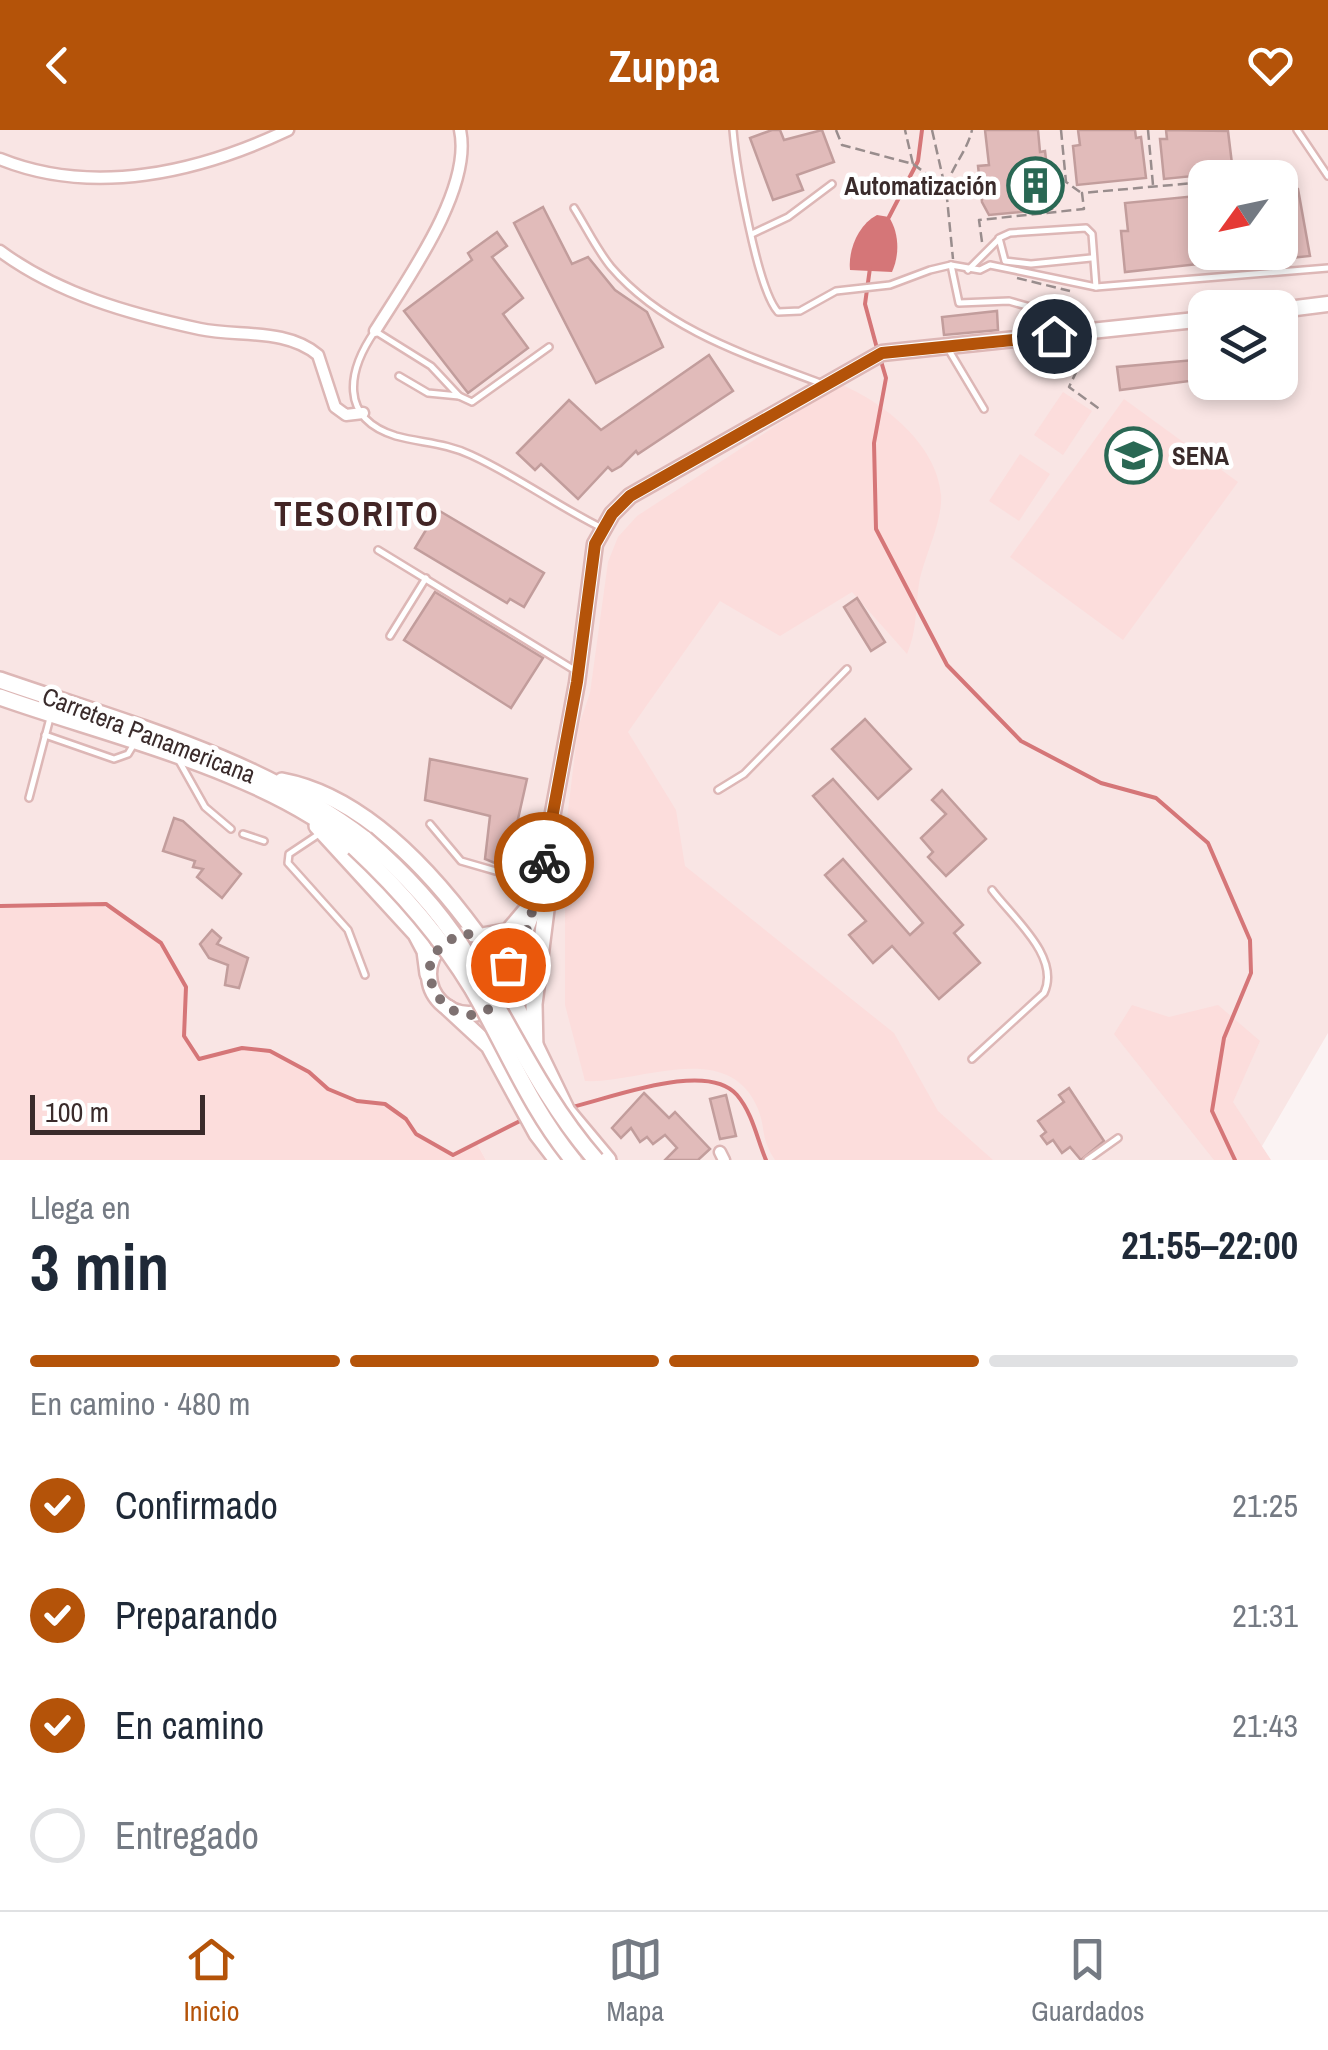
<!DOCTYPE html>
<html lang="es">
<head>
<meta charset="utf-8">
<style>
	body { margin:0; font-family:"Archivo Narrow",sans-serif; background:#f2f2f3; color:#1f2937; height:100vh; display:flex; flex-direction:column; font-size:38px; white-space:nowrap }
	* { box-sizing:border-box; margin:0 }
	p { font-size:32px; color:#747a83 }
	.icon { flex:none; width:55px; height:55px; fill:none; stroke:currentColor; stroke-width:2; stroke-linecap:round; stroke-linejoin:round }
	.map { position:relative; height:1030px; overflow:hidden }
	.drawer { display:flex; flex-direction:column; background:#fff; flex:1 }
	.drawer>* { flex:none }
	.needle { width:65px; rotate:237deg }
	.tools { position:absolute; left:1188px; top:30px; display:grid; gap:20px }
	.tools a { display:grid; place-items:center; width:110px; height:110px; border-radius:20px; background:#fff; box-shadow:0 5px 15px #0003; font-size:50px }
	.scale { position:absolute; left:30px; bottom:25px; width:175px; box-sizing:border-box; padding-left:10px; border:5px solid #3a2b2b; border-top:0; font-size:28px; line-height:35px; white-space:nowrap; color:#3a2b2b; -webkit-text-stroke:8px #fff; paint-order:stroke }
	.pin { position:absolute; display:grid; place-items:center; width:85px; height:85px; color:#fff; margin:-42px; border:5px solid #fff; border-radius:50%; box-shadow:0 2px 10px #0007 }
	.courier { position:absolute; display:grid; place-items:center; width:100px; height:100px; margin:-50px; border:8px solid #b45309; border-radius:50%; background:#fff; color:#222; box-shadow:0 2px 12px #0007 }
	.summary em { font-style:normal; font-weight:700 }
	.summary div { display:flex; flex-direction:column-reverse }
	.summary { display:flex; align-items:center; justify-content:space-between; height:170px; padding:0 30px }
	h1 { font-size:65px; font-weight:700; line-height:75px }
	.bar { display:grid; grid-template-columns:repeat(4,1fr); gap:15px 10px; align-content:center; height:120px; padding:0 30px }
	.bar i { height:12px; border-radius:8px; background:#e0e1e3 }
	.bar .on { background:#b45309 }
	.bar p { grid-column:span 4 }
	ol { padding:0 30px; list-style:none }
	li { display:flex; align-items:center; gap:30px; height:110px }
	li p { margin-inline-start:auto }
	li .icon { padding:10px; border-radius:50%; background:#b45309; color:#fff; stroke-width:4 }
	li:last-child { color:#747a83 }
	li i { width:55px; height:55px; border:5px solid #e0e1e3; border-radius:50% }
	header { display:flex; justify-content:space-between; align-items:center; height:130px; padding:0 30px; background:#b45309; color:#fff; font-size:45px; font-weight:700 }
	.dock { display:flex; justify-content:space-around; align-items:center; height:140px; border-top:2px solid #e0e1e3; background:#fff; font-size:28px; color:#747a83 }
	.dock a { display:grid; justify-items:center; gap:5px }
	.dock .on { color:#b45309 }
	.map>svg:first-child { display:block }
</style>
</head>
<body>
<header><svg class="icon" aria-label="back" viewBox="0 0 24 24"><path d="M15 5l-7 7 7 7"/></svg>Zuppa<svg class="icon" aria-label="heart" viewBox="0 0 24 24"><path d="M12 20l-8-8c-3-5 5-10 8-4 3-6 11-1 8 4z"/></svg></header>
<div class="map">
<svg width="1328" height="1030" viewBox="0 0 1328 1030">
	<rect width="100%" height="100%" fill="#fbf3f3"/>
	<path fill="#f9e5e4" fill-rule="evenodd" d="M 0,0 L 1328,0 L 1328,903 L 1254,1030 L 486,1030 L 477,1014 L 453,1025 L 416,1004 L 406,989 L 385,974 L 357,971 L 328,959 L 309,942 L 242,918 L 199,929 L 184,906 L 186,857 L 175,837 L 160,813 L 106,774 L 0,776 ZM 1205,48 L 1280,48 L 1280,122 L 1205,122 ZM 1205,178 L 1280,178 L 1280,252 L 1205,252 Z"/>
	<g fill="#fcdddc">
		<path d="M 840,254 C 883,272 937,314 941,365 C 943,389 926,423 920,448 C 915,474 918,499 907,524 L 852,462 L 780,506 L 720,471 L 628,602 L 676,680 L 685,736 L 894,903 L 938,981 L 993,1030 L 775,1030 C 760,1007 766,999 758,979 C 729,907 638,954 585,951 L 565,875 L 565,706 L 578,598 L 590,563 L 608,432 L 618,407 L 637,386 Z"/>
		<path d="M 1063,262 L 1092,281 L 1063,325 L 1034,305 Z"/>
		<path d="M 1124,269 L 1238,352 L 1123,510 L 1010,427 Z"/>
		<path d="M 1020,324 L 1050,344 L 1019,391 L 989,371 Z"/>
		<path d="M 84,771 C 120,775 183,822 186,861 C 188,893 179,898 199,929 L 242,918 L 270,921 L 309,942 L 328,959 L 357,971 L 385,974 L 406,989 L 417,1004 L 452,1025 L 477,1014 L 486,1030 L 0,1030 L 0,776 Z"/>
		<path d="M 1132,875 L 1169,887 L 1218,875 L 1260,911 L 1233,972 L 1271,1030 L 1214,1030 L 1114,904 Z"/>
	</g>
	<path fill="#d57678" d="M 877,85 L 889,87 C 899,103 900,124 892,142 L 850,140 C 848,120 858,95 877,85 Z"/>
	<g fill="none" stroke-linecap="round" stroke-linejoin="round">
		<g stroke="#d57678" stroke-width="4">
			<path d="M 889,87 L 918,31 L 922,0"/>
			<path d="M 870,138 L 865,174 L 878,222"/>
			<path d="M 881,231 L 886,248 L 874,313 L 876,399 L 947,535 L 1021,611 L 1101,653 L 1156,668 L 1208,713 L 1250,810 L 1251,843 L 1224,908 L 1212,981 L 1235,1030"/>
			<path d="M 0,776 L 106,774 L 161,813 L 186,857 L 184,906 L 199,929 L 242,918 L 270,921 L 309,942 L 328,959 L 357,971 L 385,974 L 406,989 L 416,1004 L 453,1025 L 524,989"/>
			<path d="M 572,977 C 612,968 707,930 737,965 C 753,984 757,1009 766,1030"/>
		</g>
	</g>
	<g fill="#e1bbba" stroke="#c29d9c" stroke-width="2.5">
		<path d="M 772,0 L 780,0 L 784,10 L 822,0 L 834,32 L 797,45 L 803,60 L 773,70 L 750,8 Z"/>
		<path d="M 985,0 L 1038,0 L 1040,22 L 1045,21 L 1052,79 L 989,85 L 982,72 L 978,36 L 989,35 Z"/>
		<path d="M 1078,0 L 1135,0 L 1136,8 L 1141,7 L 1146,48 L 1077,55 L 1073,16 L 1080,15 Z"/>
		<path d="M 1166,0 L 1228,1 L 1233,42 L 1164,49 L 1160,9 L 1167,9 Z"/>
		<path d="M 1298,59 L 1310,126 L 1280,129 L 1280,61 Z"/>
		<path d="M 1196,66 L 1208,133 L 1125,142 L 1121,101 L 1128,101 L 1125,73 Z"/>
		<path d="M 543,77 L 572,134 L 588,127 L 615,160 L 647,182 L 663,217 L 596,253 L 514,93 Z"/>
		<path d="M 497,102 L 507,116 L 492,127 L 523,168 L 503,184 L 528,218 L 468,263 L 404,181 L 472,130 L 468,123 Z"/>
		<path d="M 997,181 L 998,200 L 944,205 L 942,187 Z"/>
		<path d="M 709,225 L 733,261 L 638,324 L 636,321 L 621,336 L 612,341 L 608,337 L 578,369 L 541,334 L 535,340 L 517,323 L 569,270 L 601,300 Z"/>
		<path d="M 1205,229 L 1205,249 L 1120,260 L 1117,237 Z"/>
		<path d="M 438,380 L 544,443 L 524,477 L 510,469 L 507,473 L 415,418 Z"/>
		<path d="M 435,462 L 543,528 L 511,578 L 404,510 Z"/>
		<path d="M 857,468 L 885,512 L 871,521 L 844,477 Z"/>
		<path d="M 865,589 L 911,639 L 878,669 L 832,619 Z"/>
		<path d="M 430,629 L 527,649 L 507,738 L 485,729 L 490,686 L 425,670 Z"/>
		<path d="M 833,649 L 963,795 L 954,803 L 980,833 L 939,869 L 892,816 L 873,833 L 849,805 L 866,791 L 825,745 L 843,729 L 910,805 L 923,793 L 813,666 Z"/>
		<path d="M 942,660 L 986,709 L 946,746 L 928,727 L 933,722 L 921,708 L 946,684 L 932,670 Z"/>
		<path d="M 174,688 L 183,691 L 241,744 L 222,768 L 197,747 L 203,739 L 193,737 L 195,731 L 163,721 Z"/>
		<path d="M 212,800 L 221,808 L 217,814 L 248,828 L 239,858 L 225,855 L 228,835 L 209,828 L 200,814 Z"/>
		<path d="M 1069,958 L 1104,1011 L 1081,1030 L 1070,1017 L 1062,1023 L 1053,1010 L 1047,1014 L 1041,1006 L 1046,1002 L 1038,991 L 1064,972 L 1059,965 Z"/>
		<path d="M 644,963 L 669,988 L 675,982 L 710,1019 L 698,1030 L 665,1030 L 677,1018 L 665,1005 L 653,1014 L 647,1007 L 640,1012 L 631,998 L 621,1008 L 612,998 Z"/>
		<path d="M 726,965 L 736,1006 L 720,1009 L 710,969 Z"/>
	</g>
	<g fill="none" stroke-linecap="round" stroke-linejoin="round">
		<defs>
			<g id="service">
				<path d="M 733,0 C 736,35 757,159 778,182 L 800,181 L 836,161 L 890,155 L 930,140 L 951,135 L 980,140 L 990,135 L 1096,157 L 1328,138"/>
				<path d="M 1297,0 L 1328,46"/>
				<path d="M 574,78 C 586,97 597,120 611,137 C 664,199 746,225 820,253"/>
				<path d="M 752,104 L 788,87 L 832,54"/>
				<path d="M 1091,128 L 1031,134 L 1005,131 L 999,108 L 1010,103 L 1086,98 L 1092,104 L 1096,157"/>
				<path d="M 951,135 L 959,173 L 1009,171 L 1048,182 L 1054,203"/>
				<path d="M 968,140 L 998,110"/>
				<path d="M 549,217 L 472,272 L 459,266 L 431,236 L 375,201 C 348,240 338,288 396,306 C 422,313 446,313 471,325 C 515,345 556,375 600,397"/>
				<path d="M 947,217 L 984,279"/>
				<path d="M 399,246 L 428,263 L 459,266"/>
				<path d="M 378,420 L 576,541"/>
				<path d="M 390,506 L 426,448"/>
				<path d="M 45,605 L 114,629 L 128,624 L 134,614"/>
				<path d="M 178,629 L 205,677 L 231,699"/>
				<path d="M 718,660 L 744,644 L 847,539"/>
				<path d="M 29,668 L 50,588"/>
				<path d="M 430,694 L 461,731 L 537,753"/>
				<path d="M 243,704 L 264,711"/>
				<path d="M 319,704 L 289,724 L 288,733 L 348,800 L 365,845"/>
				<path d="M 972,929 L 1044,863 C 1061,827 1013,788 992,760"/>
				<path d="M 1087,1030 L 1118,1008"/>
			</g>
			<g id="minor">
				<path d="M 0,29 C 94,67 199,42 288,0"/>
				<path d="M 0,121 C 58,164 130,184 200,199 C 239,207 286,198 318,225 L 335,277 L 346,285 L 363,283"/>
				<path d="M 375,201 C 406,151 473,59 460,0"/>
				<path d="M 720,1022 L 724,1030"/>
			</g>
			<g id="secondary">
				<path d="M 1280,180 L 1328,174"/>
				<path d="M 546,720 L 577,553 L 595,414 L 612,384 L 630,366 L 882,223 L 1205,189"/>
				<circle cx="469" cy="844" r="40"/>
				<path d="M 485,805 L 508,801 L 530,775"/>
				<path d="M 509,844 L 538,768 L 542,741"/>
			</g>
			<g id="trunk">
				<path d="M 0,550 C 124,593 259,628 365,709"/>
				<path d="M 0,567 C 107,605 270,642 354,717"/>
				<path d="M 282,651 C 362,666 431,741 477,804"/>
				<path d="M 317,696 L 416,804 L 425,821 L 428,844"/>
				<path d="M 507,857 L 567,981 L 608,1030"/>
				<path d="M 448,878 L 489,916 L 537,1004 L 557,1030"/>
				<path d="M 535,921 L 534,874 L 547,772 L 548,709"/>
			</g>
		</defs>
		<use href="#service" stroke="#ddb7b6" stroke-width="10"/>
		<use href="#minor" stroke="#ddb7b6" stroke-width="15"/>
		<use href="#secondary" stroke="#ddb7b6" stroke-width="19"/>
		<use href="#trunk" stroke="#ddb7b6" stroke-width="20"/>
		<g stroke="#998d8d" stroke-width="2.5" stroke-dasharray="10 5" stroke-linecap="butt">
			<path d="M 836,0 L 842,15 L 913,34 L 905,0"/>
			<path d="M 932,0 L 945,57"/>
			<path d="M 1061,0 L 1066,52 L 1080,62"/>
			<path d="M 1148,0 L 1153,55"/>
			<path d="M 913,34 L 946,58 L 953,129"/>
			<path d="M 946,57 C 953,35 967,21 972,0"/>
			<path d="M 982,112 L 979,90 L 1084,79 L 1082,63 L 1205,52"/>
			<path d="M 1017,148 L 1070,161"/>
			<path d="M 1090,213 L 1069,257 L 1101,280"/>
		</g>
		<use href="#service" stroke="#fff" stroke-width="5"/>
		<use href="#minor" stroke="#fff" stroke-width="10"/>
		<use href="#secondary" stroke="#fff" stroke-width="14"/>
		<use href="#trunk" stroke="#fff" stroke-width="15"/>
		<defs>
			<g id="trunk-bridge">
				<path d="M 365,709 C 402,741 435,775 462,817 C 507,888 540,966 596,1030"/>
				<path d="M 354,717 C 400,760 439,804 472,858 C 506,916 530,978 573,1030"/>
			</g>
		</defs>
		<use href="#trunk-bridge" stroke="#ddb7b6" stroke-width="20" stroke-linecap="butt"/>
		<use href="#trunk-bridge" stroke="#fff" stroke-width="15"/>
	</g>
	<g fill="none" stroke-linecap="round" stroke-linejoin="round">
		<path stroke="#7e7171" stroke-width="10" stroke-dasharray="0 18" d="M 508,835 C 500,811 482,801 457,805 L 433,824 C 417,864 465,908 498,871 C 514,853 539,760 544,732"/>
		<path stroke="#b45309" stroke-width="12" d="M 544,732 L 577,552 L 595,414 L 612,384 L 630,366 L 882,223 L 1054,206"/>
	</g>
	<defs>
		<symbol id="building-ring" viewBox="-11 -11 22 22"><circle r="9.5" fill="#fff" stroke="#2a6854" stroke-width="1.5"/><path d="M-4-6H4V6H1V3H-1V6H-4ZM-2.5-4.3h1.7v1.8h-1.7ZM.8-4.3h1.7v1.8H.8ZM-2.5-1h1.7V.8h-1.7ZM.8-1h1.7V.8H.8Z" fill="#2a6854"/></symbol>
		<symbol id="university-ring" viewBox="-11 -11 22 22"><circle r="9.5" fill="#fff" stroke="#2a6854" stroke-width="1.5"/><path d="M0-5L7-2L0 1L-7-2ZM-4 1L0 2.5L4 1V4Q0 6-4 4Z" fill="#2a6854"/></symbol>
	</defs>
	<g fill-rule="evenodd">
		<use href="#building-ring" x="1004" y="24" width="63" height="63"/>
		<use href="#university-ring" x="1102" y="294" width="63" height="63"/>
	</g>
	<g text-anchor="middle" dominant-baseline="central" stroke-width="9" stroke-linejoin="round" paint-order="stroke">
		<g font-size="25" font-weight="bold" fill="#3a2b2b" stroke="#fff" text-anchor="end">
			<text x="997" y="56">Automatización</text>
			<text x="1172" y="326" text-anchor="start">SENA</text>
		</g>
		<g font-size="25" fill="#3a2b2b" stroke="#fff">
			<text transform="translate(149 605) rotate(21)">Carretera Panamericana</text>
		</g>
		<g font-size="35" font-weight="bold" letter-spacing="2.5" fill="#422525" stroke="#fff">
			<text x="357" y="383">TESORITO</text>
		</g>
	</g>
</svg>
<div class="tools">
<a><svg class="needle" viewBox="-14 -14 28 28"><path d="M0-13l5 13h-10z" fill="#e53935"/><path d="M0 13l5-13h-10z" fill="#747a83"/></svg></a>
<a><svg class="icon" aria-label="layers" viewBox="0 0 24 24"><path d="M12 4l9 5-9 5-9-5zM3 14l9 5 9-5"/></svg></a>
</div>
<div class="scale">100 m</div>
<div class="pin" style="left:508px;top:835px;background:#ea580c"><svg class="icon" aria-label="bag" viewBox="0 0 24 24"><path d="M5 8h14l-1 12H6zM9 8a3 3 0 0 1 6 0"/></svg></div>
<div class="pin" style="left:1054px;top:206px;background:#1f2937"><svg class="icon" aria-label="home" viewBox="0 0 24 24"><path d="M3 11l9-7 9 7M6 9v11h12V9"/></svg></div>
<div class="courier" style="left:544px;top:732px"><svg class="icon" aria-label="bike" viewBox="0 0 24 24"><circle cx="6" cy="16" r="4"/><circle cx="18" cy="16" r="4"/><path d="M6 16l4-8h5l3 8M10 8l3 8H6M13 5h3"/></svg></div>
</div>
<section class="drawer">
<div class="summary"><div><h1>3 min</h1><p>Llega en</p></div><em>21:55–22:00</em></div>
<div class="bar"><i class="on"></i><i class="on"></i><i class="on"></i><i></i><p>En camino · 480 m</p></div>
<ol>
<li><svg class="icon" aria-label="check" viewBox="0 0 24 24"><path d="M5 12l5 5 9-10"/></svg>Confirmado<p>21:25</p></li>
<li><svg class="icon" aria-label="check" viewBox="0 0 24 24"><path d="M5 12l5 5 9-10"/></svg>Preparando<p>21:31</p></li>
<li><svg class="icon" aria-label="check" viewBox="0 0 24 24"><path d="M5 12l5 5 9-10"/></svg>En camino<p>21:43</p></li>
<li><i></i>Entregado</li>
</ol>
</section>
<nav class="dock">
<a class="on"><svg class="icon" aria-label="home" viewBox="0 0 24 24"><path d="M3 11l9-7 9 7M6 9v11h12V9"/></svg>Inicio</a>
<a><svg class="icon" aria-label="map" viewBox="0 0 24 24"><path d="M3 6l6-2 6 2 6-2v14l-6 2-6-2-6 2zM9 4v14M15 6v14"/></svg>Mapa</a>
<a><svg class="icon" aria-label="saved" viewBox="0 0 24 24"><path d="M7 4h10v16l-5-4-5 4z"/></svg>Guardados</a>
</nav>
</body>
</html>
